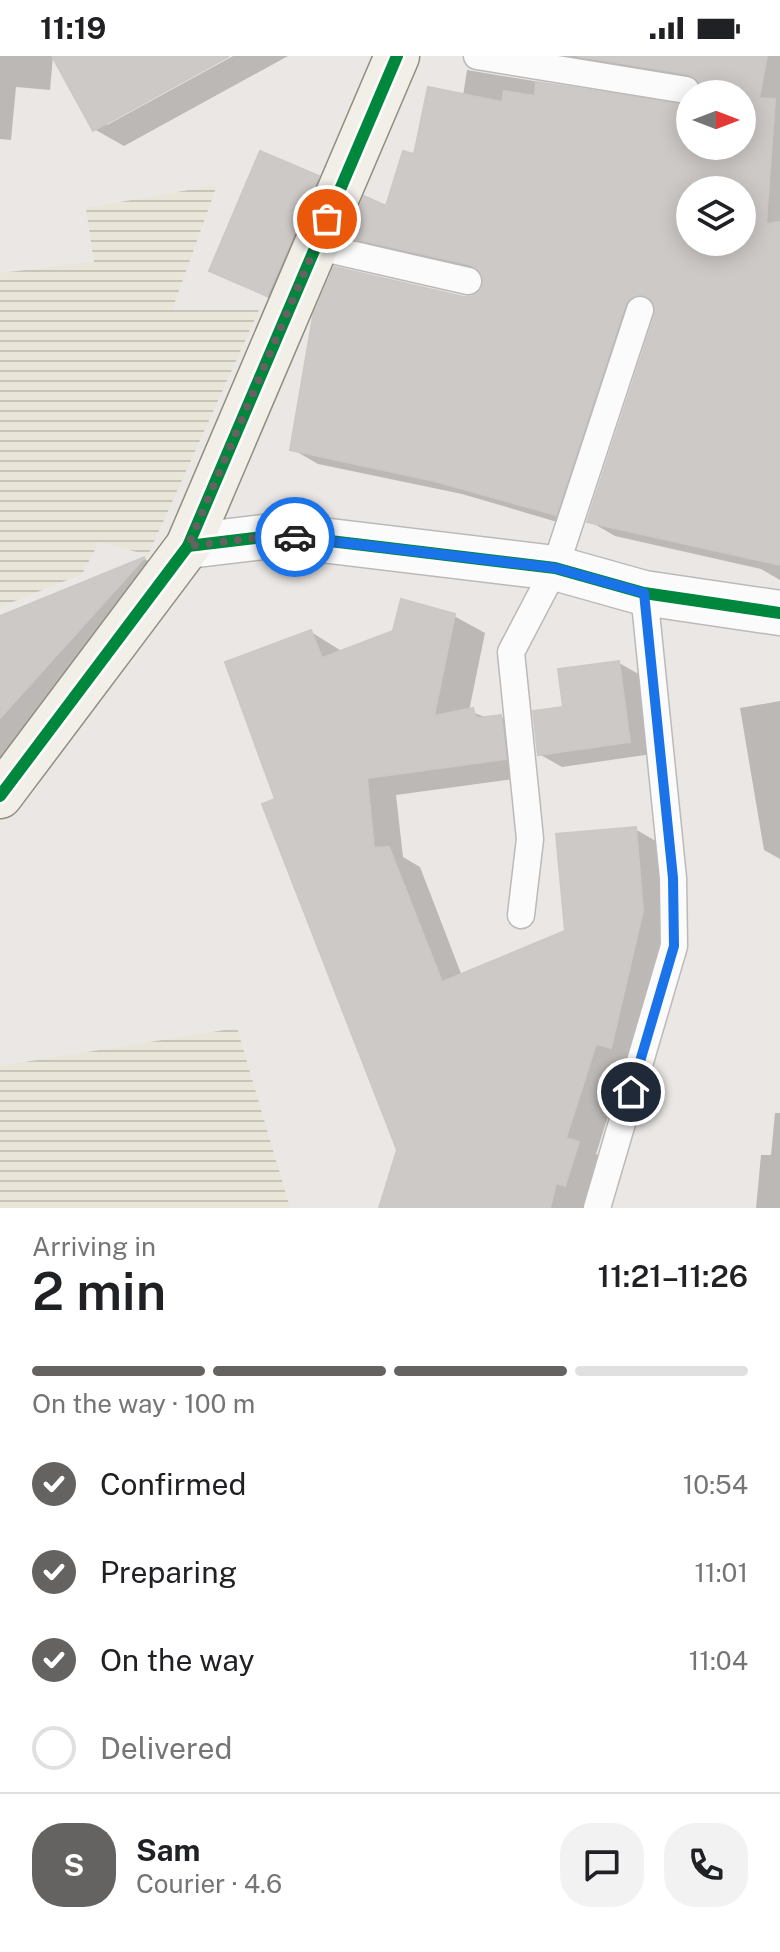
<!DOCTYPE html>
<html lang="en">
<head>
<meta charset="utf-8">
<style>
	body { margin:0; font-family:"Public Sans",sans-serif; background:#f2f2f2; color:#202124; height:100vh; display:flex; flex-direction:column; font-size:30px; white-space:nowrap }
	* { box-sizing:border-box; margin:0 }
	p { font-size:26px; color:#757577 }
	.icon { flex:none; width:44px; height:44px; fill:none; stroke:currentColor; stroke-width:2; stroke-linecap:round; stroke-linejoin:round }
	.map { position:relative; height:1152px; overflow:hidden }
	.details { display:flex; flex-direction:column; background:#fff; flex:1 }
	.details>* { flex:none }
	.needle { width:52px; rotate:90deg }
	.tools { position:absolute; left:676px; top:24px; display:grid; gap:16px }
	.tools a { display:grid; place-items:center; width:80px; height:80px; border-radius:50%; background:#fff; box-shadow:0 4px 20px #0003; font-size:40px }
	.pin { position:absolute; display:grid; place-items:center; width:68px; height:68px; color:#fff; margin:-34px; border:4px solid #fff; border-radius:50%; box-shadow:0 2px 8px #0007 }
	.courier { position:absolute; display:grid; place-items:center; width:80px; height:80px; margin:-40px; border:6px solid #1a73e8; border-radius:50%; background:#fff; color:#222; box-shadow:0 2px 10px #0007 }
	.overview em { font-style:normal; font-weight:600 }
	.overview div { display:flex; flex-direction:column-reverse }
	.overview { display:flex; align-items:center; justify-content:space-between; height:136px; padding:0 32px }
	h1 { font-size:52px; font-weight:600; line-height:60px }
	.bar { display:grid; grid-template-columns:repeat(4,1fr); gap:12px 8px; align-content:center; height:96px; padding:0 32px }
	.bar i { height:10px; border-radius:6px; background:#e0e0e0 }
	.bar .active { background:#646362 }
	.bar p { grid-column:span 4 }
	.line { display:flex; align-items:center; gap:20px; padding:0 32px; border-top:2px solid #e0e0e0 }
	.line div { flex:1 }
	.round { display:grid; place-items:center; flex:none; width:84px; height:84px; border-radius:32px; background:#f2f2f2 }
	ol { padding:0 32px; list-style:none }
	li { display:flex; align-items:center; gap:24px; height:88px }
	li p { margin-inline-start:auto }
	li .icon { padding:8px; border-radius:50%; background:#646362; color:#fff; stroke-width:4 }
	li:last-child { color:#757577 }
	li i { width:44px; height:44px; border:4px solid #e0e0e0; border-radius:50% }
	.status { display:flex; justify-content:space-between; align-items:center; height:56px; padding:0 40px; background:#fff; direction:ltr }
	.status svg { height:22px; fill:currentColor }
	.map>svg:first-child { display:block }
</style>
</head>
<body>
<div class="status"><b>11:19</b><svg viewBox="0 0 49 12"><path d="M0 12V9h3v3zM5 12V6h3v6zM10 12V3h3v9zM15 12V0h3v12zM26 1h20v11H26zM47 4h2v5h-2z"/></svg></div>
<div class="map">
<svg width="780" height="1152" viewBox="0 0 780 1152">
	<defs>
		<pattern id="farmland-rules" width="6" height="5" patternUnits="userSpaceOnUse" patternTransform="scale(2)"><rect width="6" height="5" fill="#e9e5d8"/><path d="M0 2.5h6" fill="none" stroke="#c7c4b9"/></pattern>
	</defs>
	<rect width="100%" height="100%" fill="#eae7e4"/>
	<g fill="url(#farmland-rules)">
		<path d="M 217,129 L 172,254 L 259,254 L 148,499 L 99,486 L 82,518 L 0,551 L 0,217 L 94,206 L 86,152 Z"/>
		<path d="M 237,972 L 290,1152 L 0,1152 L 0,1010 Z"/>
	</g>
	<g fill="#0003" fill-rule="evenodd">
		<path d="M 0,0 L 53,0 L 50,34 L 16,31 L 11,84 L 0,83 Z"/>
		<path d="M 81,0 L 224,0 L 107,64 L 107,69 L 233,0 L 288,0 L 124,90 L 94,73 Z"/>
		<path d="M 520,0 L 780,0 L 780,524 L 761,513 L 615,480 L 589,465 L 657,255 L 622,235 L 620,238 L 654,258 L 581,473 L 462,438 L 318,408 L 292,393 L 464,243 L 474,242 L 485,230 L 485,220 L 375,195 L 350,180 L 387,152 L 416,101 L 463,40 L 467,14 L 690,51 L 690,90 L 742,90 L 742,38 L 704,38 L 703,30 ZM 690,134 L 742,134 L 742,186 L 690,186 Z"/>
		<path d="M 318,122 L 351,141 L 301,258 L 212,214 Z"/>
		<path d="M 145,503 L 177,522 L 0,705 L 0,562 Z"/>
		<path d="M 454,560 L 485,577 L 469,655 L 488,662 L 501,661 L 531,678 L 536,720 L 396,739 L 403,801 L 420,811 L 462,920 L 567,876 L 635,773 L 666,791 L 673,874 L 642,1008 L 626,1004 L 596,1098 L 609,1105 L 594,1152 L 381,1152 L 399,1094 L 278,744 L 311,576 L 343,596 Z"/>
		<path d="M 619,607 L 642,620 L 652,698 L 562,711 L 539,698 L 565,653 Z"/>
		<path d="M 780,645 L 780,803 L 764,794 L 740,652 Z"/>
		<path d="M 775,1057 L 780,1057 L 780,1152 L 756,1152 L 761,1099 L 771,1099 Z"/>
	</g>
	<g fill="#cdc9c7" stroke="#cdc8c6" stroke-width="2" fill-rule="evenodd">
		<path d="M 52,0 L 229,0 L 93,75 Z"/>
		<path d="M 577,0 L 767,0 L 759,42 L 775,43 L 766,168 L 780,166 L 780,509 L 587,466 L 655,259 L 652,244 L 644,239 L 630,242 L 625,249 L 556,459 L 434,425 L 290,394 L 313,260 L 334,211 L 464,241 L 473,240 L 483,229 L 483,220 L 472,209 L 347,181 L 364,140 L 386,150 L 403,95 L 414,98 L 428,31 L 502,46 L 504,35 L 535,40 L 536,26 L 690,49 L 690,90 L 742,90 L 742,38 L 701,38 L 701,28 L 689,18 ZM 690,134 L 742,134 L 742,186 L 690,186 Z"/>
		<path d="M 260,95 L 319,120 L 267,240 L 209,215 Z"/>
		<path d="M 145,501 L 0,662 L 0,560 Z"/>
		<path d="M 401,543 L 455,558 L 434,660 L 473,652 L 476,662 L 501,659 L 506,703 L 367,722 L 374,792 L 389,791 L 442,926 L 565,875 L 556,778 L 636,771 L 643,855 L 611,992 L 596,988 L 566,1082 L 579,1086 L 565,1130 L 556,1127 L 550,1152 L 379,1152 L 397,1094 L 262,748 L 275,743 L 225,606 L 311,574 L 322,602 L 393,575 Z"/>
		<path d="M 619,605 L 630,686 L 538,699 L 533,655 L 563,651 L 558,613 Z"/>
	</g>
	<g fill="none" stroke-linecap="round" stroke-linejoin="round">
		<defs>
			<g id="lane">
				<path d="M 477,0 L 686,34"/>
				<path d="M 315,190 L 468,225"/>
				<path d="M 521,859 L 530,783 L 511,596 L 555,512 L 640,254"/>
				<path d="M 597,1152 L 674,890 L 673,822 L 644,537"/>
			</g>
			<path id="street" d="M 188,490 L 280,479 L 555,512 L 644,537 L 780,557"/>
			<path id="secondary" d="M 0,740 L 188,490 L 397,0"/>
		</defs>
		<use href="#lane" stroke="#bcbab9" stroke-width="29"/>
		<use href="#street" stroke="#bcbab9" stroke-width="47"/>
		<use href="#secondary" stroke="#918d7f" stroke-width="47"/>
		<use href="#lane" stroke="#fcfbfb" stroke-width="26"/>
		<use href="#street" stroke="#fcfbfb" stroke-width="44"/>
		<use href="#secondary" stroke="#f2efe9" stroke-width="44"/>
		<defs>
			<g id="cycleway">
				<path d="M 188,490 L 280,479 L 555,512 L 644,537 L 780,557"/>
				<path d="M 0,740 L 188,490 L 397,0"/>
			</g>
		</defs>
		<use href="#cycleway" stroke="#fff" stroke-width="17"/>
		<use href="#cycleway" stroke="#00873e" stroke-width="12"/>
	</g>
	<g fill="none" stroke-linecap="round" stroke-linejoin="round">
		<path stroke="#646362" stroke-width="8" stroke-dasharray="0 14.4" d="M 295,481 L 280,479 L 188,490 L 327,163"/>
		<path stroke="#1a73e8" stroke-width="10" d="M 295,481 L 555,512 L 644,537 L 673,822 L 674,890 L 631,1036"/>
	</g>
</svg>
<div class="tools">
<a><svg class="needle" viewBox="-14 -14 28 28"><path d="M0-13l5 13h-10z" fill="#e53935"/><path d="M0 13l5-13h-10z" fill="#757577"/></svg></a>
<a><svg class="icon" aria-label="layers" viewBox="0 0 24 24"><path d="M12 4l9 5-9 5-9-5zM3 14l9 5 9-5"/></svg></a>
</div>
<div class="pin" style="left:327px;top:163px;background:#ea580c"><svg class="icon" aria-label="bag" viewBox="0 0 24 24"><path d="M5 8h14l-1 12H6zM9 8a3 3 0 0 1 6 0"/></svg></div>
<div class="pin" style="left:631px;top:1036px;background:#1f2937"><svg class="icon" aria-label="home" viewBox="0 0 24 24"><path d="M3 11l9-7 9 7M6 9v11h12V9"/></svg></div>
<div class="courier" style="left:295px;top:481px"><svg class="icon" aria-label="car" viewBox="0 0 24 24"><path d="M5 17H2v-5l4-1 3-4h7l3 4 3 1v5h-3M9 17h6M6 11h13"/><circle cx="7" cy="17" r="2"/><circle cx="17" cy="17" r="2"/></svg></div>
</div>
<section class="details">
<div class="overview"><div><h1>2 min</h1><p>Arriving in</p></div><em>11:21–11:26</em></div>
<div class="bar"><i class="active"></i><i class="active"></i><i class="active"></i><i></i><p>On the way · 100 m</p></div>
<ol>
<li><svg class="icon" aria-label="check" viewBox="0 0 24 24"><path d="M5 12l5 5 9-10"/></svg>Confirmed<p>10:54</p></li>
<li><svg class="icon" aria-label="check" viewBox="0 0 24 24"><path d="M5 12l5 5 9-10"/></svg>Preparing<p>11:01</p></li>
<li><svg class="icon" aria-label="check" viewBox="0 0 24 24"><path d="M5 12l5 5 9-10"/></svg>On the way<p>11:04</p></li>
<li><i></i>Delivered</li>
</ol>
<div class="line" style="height:144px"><b class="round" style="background:#646362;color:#fff">S</b><div><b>Sam</b><p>Courier · 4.6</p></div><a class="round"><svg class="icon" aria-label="chat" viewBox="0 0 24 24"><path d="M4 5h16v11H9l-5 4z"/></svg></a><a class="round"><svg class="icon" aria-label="phone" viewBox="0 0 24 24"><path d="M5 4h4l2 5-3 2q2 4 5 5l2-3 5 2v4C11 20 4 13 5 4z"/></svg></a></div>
</section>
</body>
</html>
